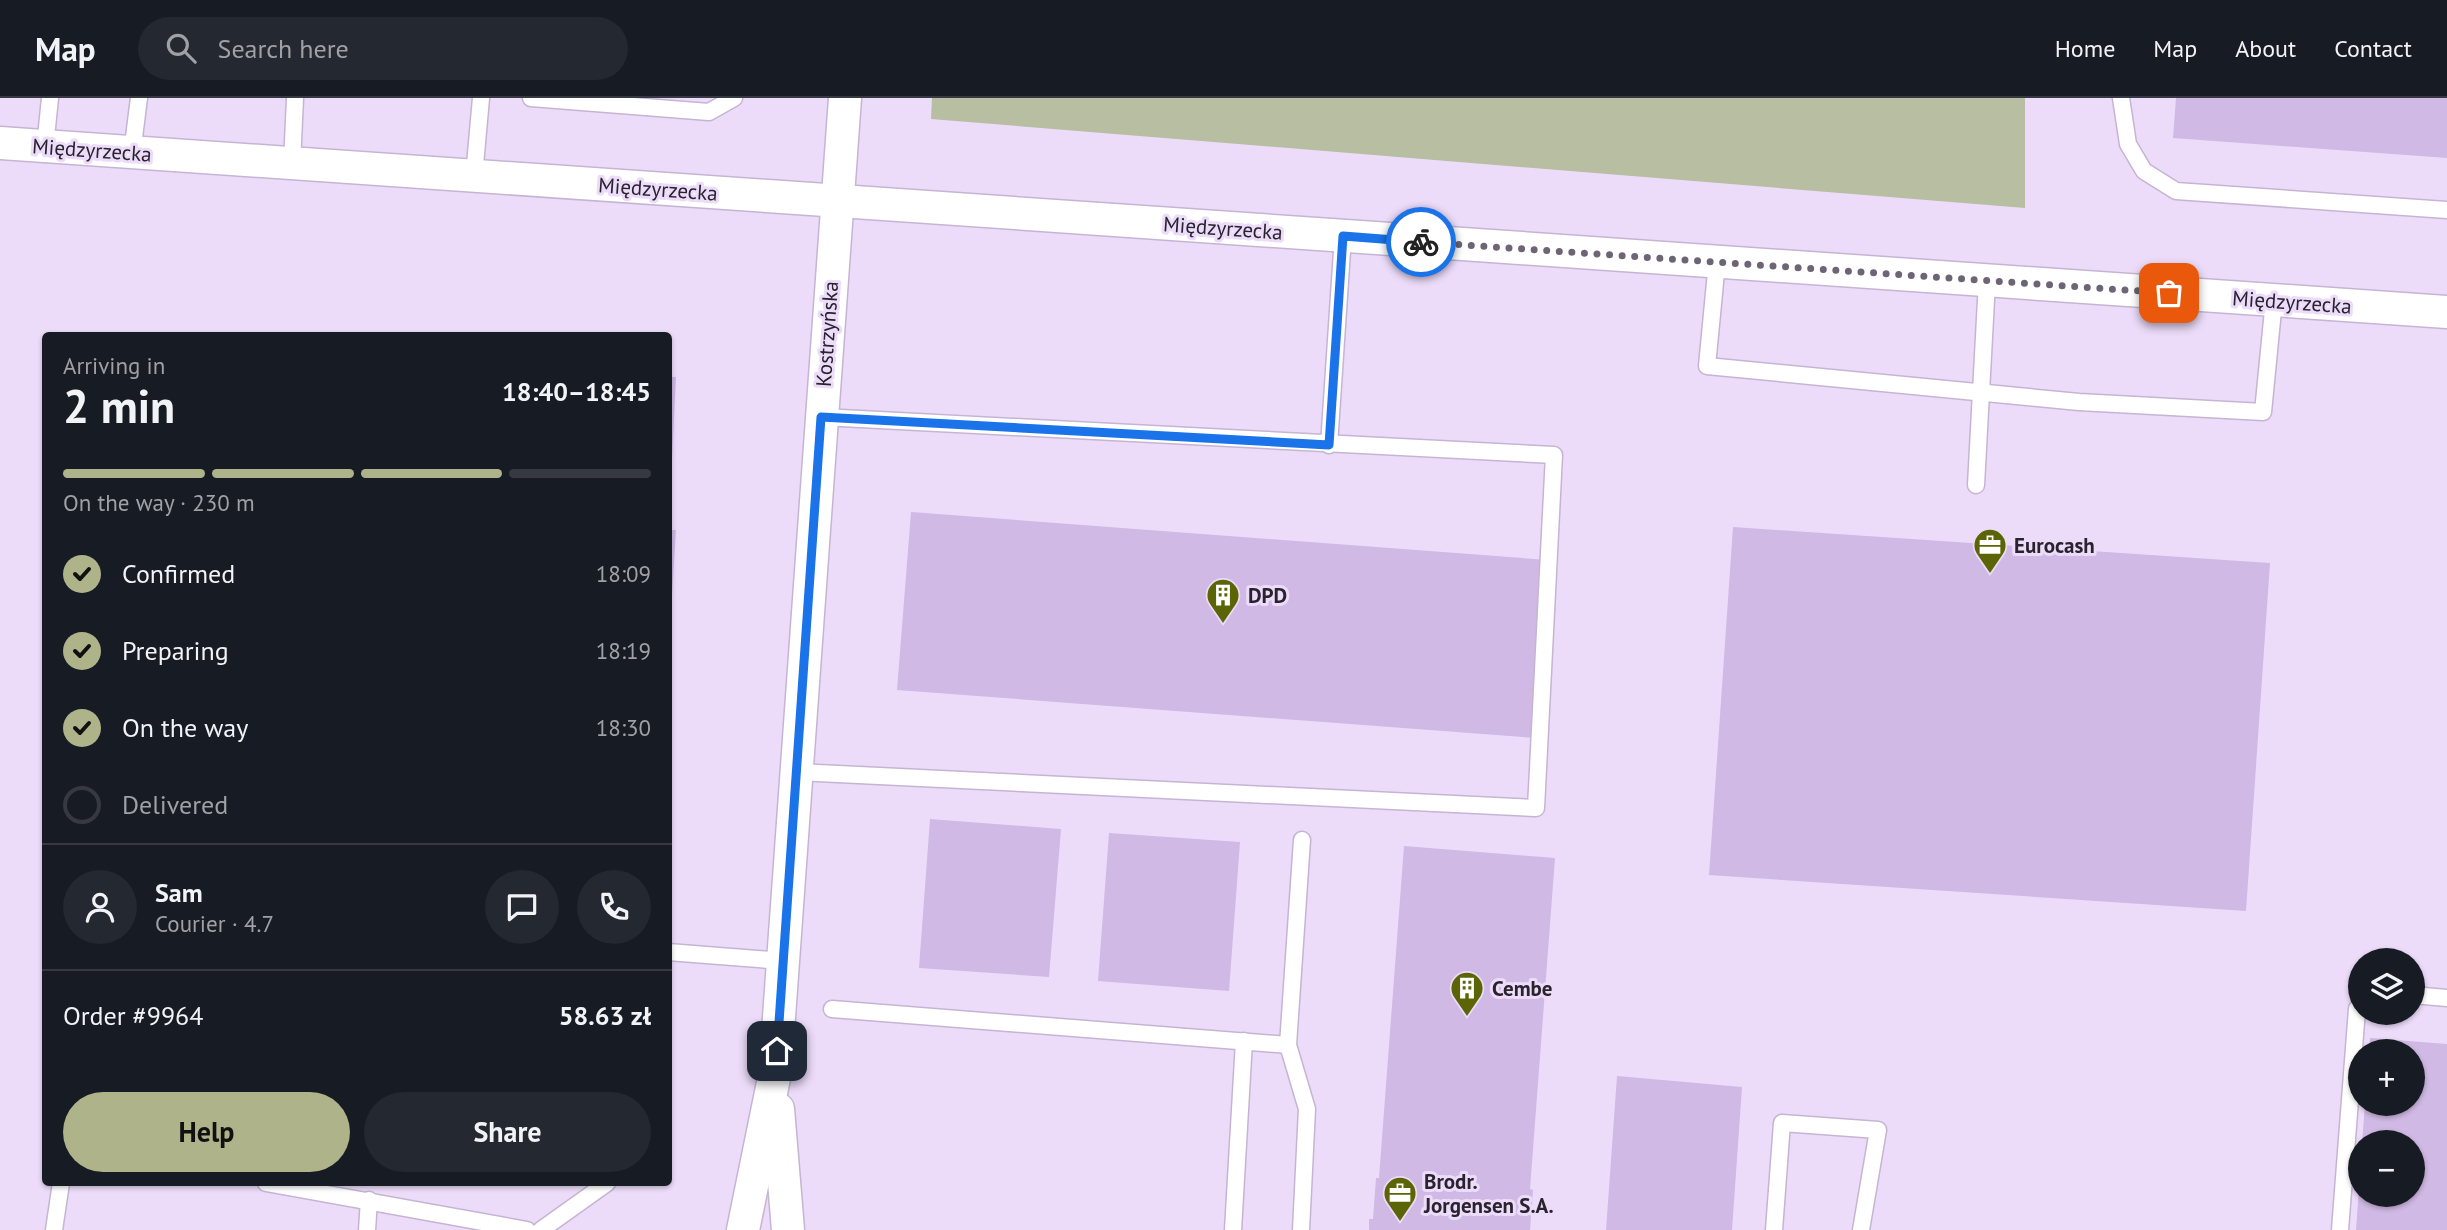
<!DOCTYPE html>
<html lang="en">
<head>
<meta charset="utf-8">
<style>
	body { margin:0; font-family:"PT Sans",sans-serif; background:#242831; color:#f1f3f6; height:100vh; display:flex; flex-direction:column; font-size:26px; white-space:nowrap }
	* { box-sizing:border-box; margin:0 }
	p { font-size:23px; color:#9ea1a6 }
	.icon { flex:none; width:38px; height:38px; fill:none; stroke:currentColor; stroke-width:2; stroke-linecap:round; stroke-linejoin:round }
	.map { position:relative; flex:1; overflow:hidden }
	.details { position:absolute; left:42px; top:234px; width:630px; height:854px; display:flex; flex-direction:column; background:#171b24; border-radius:7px; box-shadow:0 2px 5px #0004 }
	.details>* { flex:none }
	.tools { position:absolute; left:2348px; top:850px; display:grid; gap:14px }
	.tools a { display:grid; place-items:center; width:77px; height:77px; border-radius:50%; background:#171b24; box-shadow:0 2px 5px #0004; font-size:35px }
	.pin { position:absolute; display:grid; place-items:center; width:60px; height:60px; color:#fff; margin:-30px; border-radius:14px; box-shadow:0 4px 10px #0006 }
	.courier { position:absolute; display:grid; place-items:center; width:70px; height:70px; margin:-35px; border:5px solid #1a73e8; border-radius:50%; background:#fff; color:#222; box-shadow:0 2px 9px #0007 }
	.head em { font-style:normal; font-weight:600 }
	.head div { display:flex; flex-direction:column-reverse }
	.head { display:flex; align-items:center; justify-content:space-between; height:119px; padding:0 21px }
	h1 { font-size:46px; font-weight:600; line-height:52px }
	.bar { display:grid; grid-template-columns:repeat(4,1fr); gap:10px 7px; align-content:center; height:84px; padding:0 21px }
	.bar i { height:9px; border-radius:5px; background:#363941 }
	.bar .on { background:#aeb38a }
	.bar p { grid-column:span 4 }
	.line { display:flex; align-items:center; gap:18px; padding:0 21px; border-top:2px solid #363941 }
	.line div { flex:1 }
	.round { display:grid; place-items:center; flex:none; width:74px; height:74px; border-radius:37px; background:#242831 }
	ol { padding:0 21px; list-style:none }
	li { display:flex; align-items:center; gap:21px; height:77px }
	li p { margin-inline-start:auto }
	li .icon { padding:7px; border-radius:50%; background:#aeb38a; color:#111; stroke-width:4 }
	li:last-child { color:#9ea1a6 }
	li i { width:38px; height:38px; border:4px solid #363941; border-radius:50% }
	.button { display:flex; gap:14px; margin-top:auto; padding:14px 21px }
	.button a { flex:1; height:80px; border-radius:42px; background:#aeb38a; color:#111; font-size:28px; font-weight:600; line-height:80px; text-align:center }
	.button a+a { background:#242831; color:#f1f3f6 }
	header { display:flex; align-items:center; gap:42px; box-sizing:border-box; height:98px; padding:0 35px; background:#171b24; border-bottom:2px solid #363941 }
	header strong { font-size:33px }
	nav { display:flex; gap:38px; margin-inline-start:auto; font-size:24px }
	.search { width:490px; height:63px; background:#242831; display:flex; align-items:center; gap:18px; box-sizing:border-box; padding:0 24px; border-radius:38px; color:#9ea1a6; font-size:26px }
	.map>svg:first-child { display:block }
</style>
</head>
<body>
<header>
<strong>Map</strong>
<div class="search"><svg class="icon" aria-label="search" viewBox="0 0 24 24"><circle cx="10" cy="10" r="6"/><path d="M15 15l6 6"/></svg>Search here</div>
<nav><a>Home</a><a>Map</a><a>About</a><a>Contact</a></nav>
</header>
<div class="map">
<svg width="2447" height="1132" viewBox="0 0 2447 1132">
	<rect width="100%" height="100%" fill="#ecdcfa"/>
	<path fill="#b8bea1" d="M 932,0 L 2025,0 L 2025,110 L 931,21 Z"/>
	<g fill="#d0b9e4">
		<path d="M 2176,0 L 2447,0 L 2447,60 L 2173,40 Z"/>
		<path d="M 668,279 L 676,279 L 671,382 L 668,382 Z"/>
		<path d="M 911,414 L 1548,462 L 1535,640 L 897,592 Z"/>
		<path d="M 1733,429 L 2270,465 L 2246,813 L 1709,777 Z"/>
		<path d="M 668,432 L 676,432 L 671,513 L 668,513 Z"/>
		<path d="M 930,721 L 1061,731 L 1049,879 L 919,870 Z"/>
		<path d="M 1109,735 L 1240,744 L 1229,893 L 1098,883 Z"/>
		<path d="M 1404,748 L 1555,760 L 1530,1091 L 1533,1092 L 1530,1132 L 1369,1132 L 1369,1121 L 1373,1121 L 1376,1080 L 1379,1080 Z"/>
		<path d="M 2370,940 L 2447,946 L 2447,1132 L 2356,1132 L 2359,1090 L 2361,1097 L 2413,1097 L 2413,1045 L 2362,1045 L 2365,1006 L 2413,1006 L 2413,954 L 2369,954 Z"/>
		<path d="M 1617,978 L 1742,989 L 1732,1132 L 1606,1132 Z"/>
	</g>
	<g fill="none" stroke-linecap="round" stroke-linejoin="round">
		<defs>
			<g id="service">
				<path d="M 531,0 L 709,14 L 734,0"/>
				<path d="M 2121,0 L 2128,46 L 2144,73 L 2176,93 L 2447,112"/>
				<path d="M 45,49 L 50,0"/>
				<path d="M 132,55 L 139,0"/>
				<path d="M 292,66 L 295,0"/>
				<path d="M 474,78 L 481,0"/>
				<path d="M 1717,164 L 1707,268 L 2079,304 L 2263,314 L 2274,202"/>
				<path d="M 1329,347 L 1343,138"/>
				<path d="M 1976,387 L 1987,183"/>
				<path d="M 797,674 L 1536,710 L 1554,357 L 822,319"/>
				<path d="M 668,854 L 783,863"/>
				<path d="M 2413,897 L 2447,900"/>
				<path d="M 832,911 L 1288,947"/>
				<path d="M 266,1085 L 527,1132"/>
				<path d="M 54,1132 L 61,1085"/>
				<path d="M 367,1132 L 369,1102"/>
				<path d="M 541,1132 L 607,1085"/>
				<path d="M 1233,1132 L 1244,943"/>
				<path d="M 1301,1132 L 1307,1011 L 1288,947 L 1302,742"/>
				<path d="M 1774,1132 L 1782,1025 L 1878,1032 L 1861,1132"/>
				<path d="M 2340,1132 L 2357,911 L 2361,909"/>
			</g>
			<g id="minor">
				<path d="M 0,45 L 2447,214"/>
				<path d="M 778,1011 L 788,1132"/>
				<path d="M 743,1132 L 775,975 L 845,0"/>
			</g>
		</defs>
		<use href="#service" stroke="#c5b5d2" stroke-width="19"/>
		<use href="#minor" stroke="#c5b5d2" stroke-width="35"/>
		<use href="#service" stroke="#fff" stroke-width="16"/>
		<use href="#minor" stroke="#fff" stroke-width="32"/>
	</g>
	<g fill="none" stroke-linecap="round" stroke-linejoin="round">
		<path stroke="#6d6475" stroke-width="7" stroke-dasharray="0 12.6" d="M 1421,144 L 2169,195"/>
		<path stroke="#1a73e8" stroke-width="9" d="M 777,953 L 821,319 L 1329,347 L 1343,138 L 1421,144"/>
	</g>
	<defs>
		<symbol id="office-pin" viewBox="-11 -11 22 30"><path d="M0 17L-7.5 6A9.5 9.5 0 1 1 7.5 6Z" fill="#5b6505" stroke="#ecdcfa"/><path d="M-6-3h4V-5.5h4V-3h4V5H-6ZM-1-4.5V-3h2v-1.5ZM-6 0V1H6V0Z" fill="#fff"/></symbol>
		<symbol id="building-pin" viewBox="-11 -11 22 30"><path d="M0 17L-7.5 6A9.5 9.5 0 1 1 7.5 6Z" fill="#5b6505" stroke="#ecdcfa"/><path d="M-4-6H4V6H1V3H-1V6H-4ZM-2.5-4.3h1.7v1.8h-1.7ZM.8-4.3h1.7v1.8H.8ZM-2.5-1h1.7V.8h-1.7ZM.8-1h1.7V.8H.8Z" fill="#fff"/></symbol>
	</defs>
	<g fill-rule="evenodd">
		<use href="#office-pin" x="1971" y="428" width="38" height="52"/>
		<use href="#building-pin" x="1204" y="478" width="38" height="52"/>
		<use href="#building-pin" x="1448" y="871" width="38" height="52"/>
		<use href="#office-pin" x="1381" y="1076" width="38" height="52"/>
	</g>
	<g text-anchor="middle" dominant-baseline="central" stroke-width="6" stroke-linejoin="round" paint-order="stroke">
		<g font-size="21" fill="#29232e" stroke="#ecdcfa">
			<text transform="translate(92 52) rotate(4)">Międzyrzecka</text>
			<text transform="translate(658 91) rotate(4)">Międzyrzecka</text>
			<text transform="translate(1223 130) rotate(4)">Międzyrzecka</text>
			<text transform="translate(2292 204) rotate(4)">Międzyrzecka</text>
			<text transform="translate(827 236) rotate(-86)">Kostrzyńska</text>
		</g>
		<g font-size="21" font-weight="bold" fill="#29232e" stroke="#ecdcfa" text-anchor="start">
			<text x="2014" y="447">Eurocash</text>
			<text x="1248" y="497">DPD</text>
			<text x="1492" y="890">Cembe</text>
			<text x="1424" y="1083">Brodr.<tspan x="1424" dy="24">Jorgensen S.A.</tspan></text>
		</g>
	</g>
</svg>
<div class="tools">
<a><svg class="icon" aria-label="layers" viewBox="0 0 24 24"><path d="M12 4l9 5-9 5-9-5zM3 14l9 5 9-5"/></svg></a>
<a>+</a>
<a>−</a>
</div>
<div class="pin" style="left:2169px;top:195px;background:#ea580c"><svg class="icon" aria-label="bag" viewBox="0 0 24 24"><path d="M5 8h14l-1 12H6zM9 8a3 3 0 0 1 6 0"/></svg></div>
<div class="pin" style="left:777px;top:953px;background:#1f2937"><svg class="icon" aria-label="home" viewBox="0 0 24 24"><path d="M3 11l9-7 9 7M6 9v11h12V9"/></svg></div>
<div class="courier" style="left:1421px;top:144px"><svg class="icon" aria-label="bike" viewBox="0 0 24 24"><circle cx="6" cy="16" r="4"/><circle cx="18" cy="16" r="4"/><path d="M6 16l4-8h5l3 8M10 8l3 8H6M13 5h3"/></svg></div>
<section class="details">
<div class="head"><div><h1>2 min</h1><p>Arriving in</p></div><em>18:40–18:45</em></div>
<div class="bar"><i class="on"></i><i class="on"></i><i class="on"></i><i></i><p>On the way · 230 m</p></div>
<ol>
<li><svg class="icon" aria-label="check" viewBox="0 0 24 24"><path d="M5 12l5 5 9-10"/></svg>Confirmed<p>18:09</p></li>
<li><svg class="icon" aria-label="check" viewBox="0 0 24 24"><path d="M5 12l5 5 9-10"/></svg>Preparing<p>18:19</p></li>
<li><svg class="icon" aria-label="check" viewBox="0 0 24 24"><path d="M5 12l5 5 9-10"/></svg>On the way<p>18:30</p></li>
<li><i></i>Delivered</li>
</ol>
<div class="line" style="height:126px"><a class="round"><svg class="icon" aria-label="person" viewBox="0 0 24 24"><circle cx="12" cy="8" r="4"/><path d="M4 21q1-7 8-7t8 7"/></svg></a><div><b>Sam</b><p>Courier · 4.7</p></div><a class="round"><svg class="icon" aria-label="chat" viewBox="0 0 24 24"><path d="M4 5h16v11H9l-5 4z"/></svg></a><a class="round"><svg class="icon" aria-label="phone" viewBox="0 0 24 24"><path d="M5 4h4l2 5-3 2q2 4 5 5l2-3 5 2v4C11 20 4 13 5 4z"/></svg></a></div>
<div class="line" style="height:91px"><div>Order #9964</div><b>58.63 zł</b></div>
<div class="button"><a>Help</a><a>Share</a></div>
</section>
</div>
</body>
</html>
